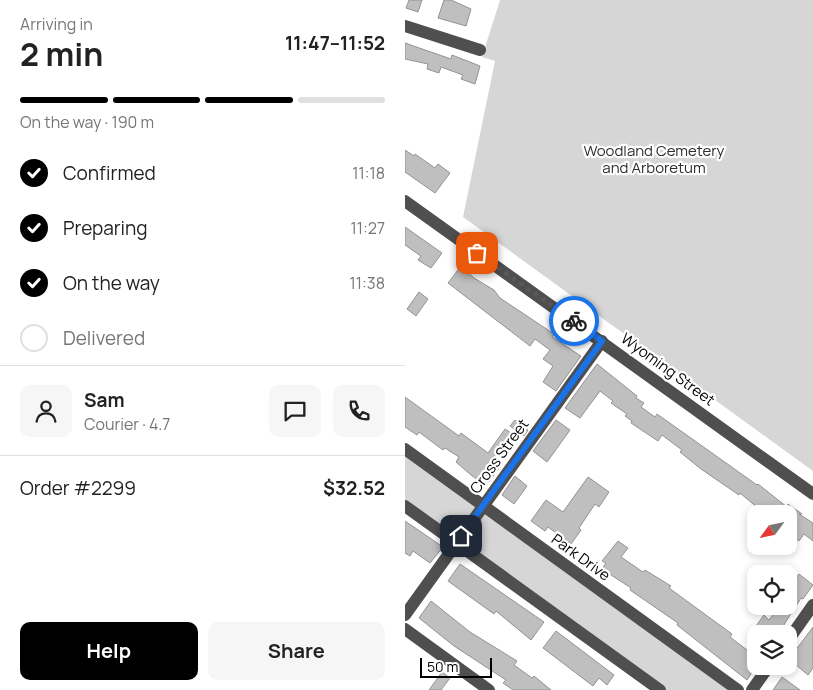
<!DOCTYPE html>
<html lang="en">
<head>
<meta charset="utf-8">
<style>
	body { margin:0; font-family:Manrope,sans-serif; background:#f6f6f6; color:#222; height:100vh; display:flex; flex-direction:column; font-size:19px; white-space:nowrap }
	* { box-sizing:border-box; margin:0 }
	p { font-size:16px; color:#767676 }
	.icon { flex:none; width:28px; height:28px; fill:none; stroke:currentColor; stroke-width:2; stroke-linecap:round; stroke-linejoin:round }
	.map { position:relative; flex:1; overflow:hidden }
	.panel { display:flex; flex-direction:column; background:#fff; width:405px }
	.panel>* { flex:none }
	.needle { width:32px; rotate:237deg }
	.tools { position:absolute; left:342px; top:505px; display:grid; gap:10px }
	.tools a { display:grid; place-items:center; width:50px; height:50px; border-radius:10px; background:#fff; box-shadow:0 2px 8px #0003; font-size:25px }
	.scale { position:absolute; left:15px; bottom:12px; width:72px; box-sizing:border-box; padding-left:5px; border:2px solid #000; border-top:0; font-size:14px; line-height:18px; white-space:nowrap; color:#000; -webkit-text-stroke:4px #fff; paint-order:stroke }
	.pin { position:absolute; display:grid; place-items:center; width:42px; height:42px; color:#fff; margin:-21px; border-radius:10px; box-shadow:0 2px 8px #0006 }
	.courier { position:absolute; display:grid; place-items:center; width:50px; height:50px; margin:-25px; border:4px solid #1a73e8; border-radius:50%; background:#fff; color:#222; box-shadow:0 1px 6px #0007 }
	.summary em { font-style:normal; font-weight:700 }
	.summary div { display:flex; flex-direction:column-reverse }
	.summary { display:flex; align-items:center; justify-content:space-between; height:85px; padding:0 20px }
	h1 { font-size:32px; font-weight:700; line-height:38px }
	.bar { display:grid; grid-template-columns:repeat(4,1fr); gap:8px 5px; align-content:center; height:60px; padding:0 20px }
	.bar i { height:6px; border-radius:4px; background:#e0e0e0 }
	.bar .current { background:#000 }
	.bar p { grid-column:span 4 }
	.line { display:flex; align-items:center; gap:12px; padding:0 20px; border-top:1px solid #e0e0e0 }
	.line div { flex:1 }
	.round { display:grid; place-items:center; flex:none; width:52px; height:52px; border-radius:10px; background:#f6f6f6 }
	ol { padding:0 20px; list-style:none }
	li { display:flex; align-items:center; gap:15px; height:55px }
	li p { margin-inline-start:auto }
	li .icon { padding:5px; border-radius:50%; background:#000; color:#fff; stroke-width:4 }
	li:last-child { color:#767676 }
	li i { width:28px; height:28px; border:2px solid #e0e0e0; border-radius:50% }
	.primary-button { display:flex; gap:10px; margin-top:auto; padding:10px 20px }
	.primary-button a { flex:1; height:58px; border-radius:10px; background:#000; color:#fff; font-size:20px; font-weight:700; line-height:58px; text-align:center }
	.primary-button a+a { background:#f6f6f6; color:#222 }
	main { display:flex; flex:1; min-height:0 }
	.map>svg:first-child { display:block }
</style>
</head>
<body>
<main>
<section class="panel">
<div class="summary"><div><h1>2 min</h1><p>Arriving in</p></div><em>11:47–11:52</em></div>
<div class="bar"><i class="current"></i><i class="current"></i><i class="current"></i><i></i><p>On the way · 190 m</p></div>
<ol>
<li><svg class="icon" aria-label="check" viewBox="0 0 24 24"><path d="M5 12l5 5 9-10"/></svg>Confirmed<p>11:18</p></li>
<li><svg class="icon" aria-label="check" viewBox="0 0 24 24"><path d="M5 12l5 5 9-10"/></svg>Preparing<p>11:27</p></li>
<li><svg class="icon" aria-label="check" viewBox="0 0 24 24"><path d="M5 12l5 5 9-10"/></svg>On the way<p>11:38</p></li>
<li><i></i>Delivered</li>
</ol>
<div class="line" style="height:90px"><a class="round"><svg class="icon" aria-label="person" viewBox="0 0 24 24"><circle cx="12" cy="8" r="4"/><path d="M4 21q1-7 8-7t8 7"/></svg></a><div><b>Sam</b><p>Courier · 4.7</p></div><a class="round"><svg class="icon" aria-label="chat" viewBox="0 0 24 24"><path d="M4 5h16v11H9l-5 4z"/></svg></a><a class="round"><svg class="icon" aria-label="phone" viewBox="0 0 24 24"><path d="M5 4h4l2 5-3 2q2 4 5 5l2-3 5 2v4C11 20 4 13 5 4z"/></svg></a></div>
<div class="line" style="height:65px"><div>Order #2299</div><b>$32.52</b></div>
<div class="primary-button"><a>Help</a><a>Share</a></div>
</section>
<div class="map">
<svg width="408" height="690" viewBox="0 0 408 690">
	<rect width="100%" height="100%" fill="#fff"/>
	<g fill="#d6d6d6">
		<path d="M 95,0 L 408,0 L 408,471 L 58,217 L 90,61 L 77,57 Z"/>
		<path d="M 0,449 L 333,690 L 255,690 L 0,506 Z"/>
	</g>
	<g fill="#bfbfbf" stroke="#939393">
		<path d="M 4,0 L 17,0 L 13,12 L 1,8 Z"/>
		<path d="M 39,0 L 46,0 L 66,9 L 61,26 L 33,18 Z"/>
		<path d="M 0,43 L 46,59 L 47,55 L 75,66 L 70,84 L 56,79 L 58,75 L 36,67 L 34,73 L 22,69 L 23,64 L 0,59 Z"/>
		<path d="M 0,150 L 9,156 L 10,154 L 30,168 L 33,164 L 45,173 L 30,193 L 0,172 Z"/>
		<path d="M 0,227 L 37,253 L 26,268 L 13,260 L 16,256 L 0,245 Z"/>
		<path d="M 56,266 L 69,278 L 89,290 L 95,298 L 149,334 L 147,337 L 176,356 L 151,391 L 138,382 L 148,366 L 138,359 L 145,350 L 130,339 L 125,346 L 43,283 Z"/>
		<path d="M 14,292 L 23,299 L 11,316 L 2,309 Z"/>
		<path d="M 192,364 L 232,396 L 231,398 L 239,403 L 236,407 L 250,417 L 252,414 L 352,485 L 353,484 L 382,507 L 383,504 L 397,514 L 394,514 L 408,523 L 408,541 L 399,534 L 394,541 L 384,533 L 384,514 L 360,514 L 335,493 L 334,495 L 296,469 L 275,452 L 277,450 L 257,435 L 253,441 L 226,423 L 227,421 L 220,416 L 222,414 L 206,403 L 208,401 L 195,391 L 175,418 L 160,408 Z"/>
		<path d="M 0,397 L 54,436 L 56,433 L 83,453 L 100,429 L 106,433 L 88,458 L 87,462 L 94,468 L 84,482 L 76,477 L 74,481 L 66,475 L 51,462 L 54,457 L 40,448 L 38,450 L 14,432 L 12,435 L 0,427 Z"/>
		<path d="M 110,420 L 123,430 L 119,436 L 105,426 Z"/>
		<path d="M 151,420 L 165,430 L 142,462 L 128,451 Z"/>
		<path d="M 110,476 L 122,486 L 109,504 L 97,495 Z"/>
		<path d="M 183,477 L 204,492 L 194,507 L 190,504 L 174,528 L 176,530 L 166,544 L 143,527 L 140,531 L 126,521 L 141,500 L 158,512 Z"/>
		<path d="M 0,521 L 38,547 L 25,563 L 8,551 L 5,556 L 0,553 Z"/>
		<path d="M 213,541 L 223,548 L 216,557 L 238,572 L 240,570 L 266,586 L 264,588 L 327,634 L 325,637 L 342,650 L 345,649 L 351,640 L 351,666 L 342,680 L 272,625 L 273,623 L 225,590 L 226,588 L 197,569 L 201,563 L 197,561 Z"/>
		<path d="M 55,564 L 139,622 L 126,640 L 91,611 L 89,614 L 43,581 Z"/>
		<path d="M 394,574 L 408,585 L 398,599 L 396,598 L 373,634 L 356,634 L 358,631 L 351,626 L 359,615 L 364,620 L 374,606 L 384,606 L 384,589 Z"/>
		<path d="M 26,601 L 65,632 L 112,661 L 109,665 L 127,678 L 129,676 L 146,690 L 108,690 L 98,683 L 101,680 L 49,646 L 14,618 Z"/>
		<path d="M 408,627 L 408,668 L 403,675 L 384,659 Z"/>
		<path d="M 151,631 L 209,675 L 202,685 L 194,678 L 188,686 L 138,648 Z"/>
		<path d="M 37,672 L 45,678 L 36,690 L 24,690 Z"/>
		<path d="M 377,677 L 395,690 L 368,690 Z"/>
	</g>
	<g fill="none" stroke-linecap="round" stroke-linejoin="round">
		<g stroke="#4f4f4f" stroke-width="12">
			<path d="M 0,26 L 75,50"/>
			<path d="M 0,201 L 408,494"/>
			<path d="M 0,449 L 333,690"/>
			<path d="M 0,506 L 255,690"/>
			<path d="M 0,615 L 197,341"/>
			<path d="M 0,629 L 84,690"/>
			<path d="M 384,639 L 408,605"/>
			<path d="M 347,690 L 364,666"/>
		</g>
	</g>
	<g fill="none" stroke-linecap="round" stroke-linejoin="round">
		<path stroke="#595959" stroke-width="5" stroke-dasharray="0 9" d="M 72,253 L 169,321"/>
		<path stroke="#1a73e8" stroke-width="6" d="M 56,536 L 197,341 L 169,321"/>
	</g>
	<g text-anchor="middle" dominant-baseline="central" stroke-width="4.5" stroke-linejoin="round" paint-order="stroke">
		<g font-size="15" fill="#2d2d2d" stroke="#fff">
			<text x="249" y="150">Woodland Cemetery<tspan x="249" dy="17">and Arboretum</tspan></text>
		</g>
		<g font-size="15" fill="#000" stroke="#fff">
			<text transform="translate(263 369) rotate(36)">Wyoming Street</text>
			<text transform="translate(94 456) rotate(-54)">Cross Street</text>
			<text transform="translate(176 557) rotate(36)">Park Drive</text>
		</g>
	</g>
</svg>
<div class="tools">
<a><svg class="needle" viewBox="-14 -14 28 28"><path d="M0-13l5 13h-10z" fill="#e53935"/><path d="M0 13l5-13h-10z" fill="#767676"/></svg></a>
<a><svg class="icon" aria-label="locate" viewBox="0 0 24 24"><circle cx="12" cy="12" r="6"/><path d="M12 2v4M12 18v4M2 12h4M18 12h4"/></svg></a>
<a><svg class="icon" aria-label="layers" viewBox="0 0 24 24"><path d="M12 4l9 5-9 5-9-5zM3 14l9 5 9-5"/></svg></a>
</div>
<div class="scale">50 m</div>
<div class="pin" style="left:72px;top:253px;background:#ea580c"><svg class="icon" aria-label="bag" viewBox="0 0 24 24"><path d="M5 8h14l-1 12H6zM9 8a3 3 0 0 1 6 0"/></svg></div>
<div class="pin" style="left:56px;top:536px;background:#1f2937"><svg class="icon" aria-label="home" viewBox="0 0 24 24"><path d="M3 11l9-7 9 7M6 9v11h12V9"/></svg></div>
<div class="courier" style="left:169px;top:321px"><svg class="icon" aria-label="bike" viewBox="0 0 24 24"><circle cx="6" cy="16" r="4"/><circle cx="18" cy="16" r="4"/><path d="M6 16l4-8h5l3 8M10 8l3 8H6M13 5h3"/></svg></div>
</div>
</main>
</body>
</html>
